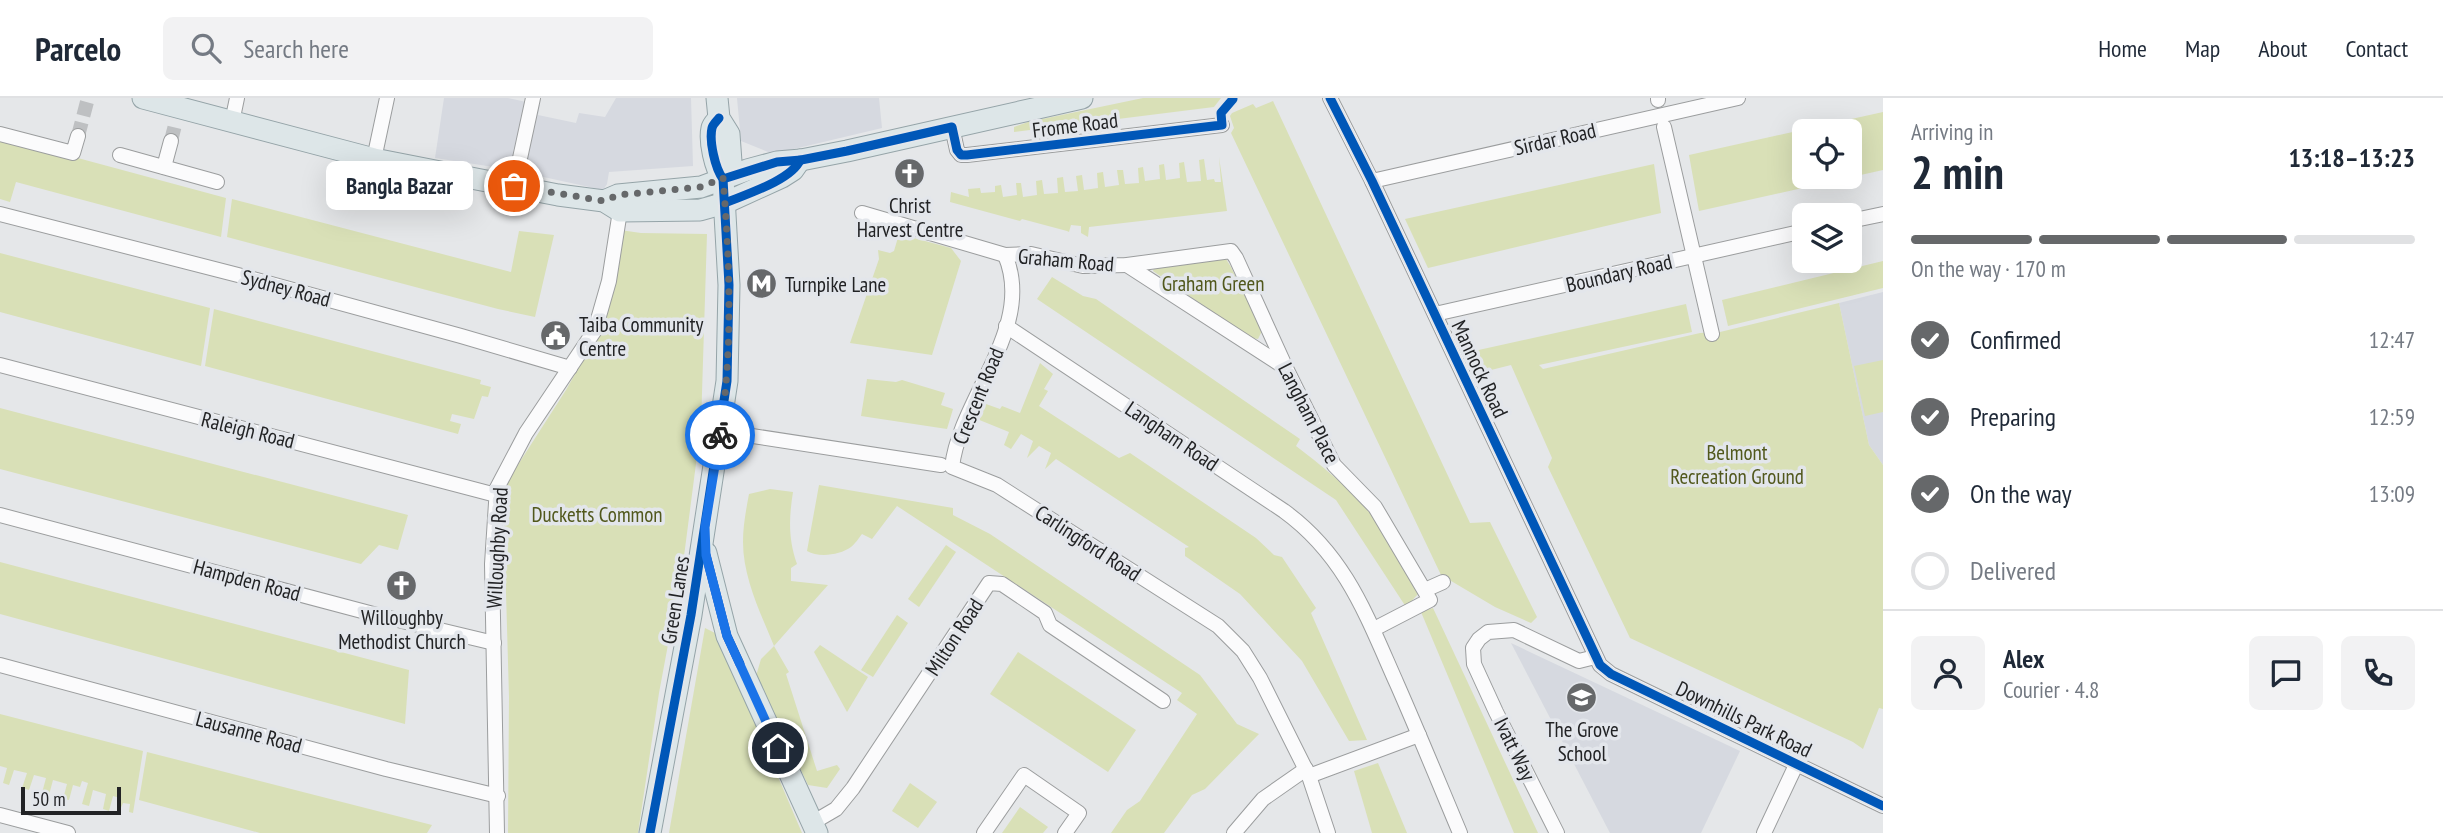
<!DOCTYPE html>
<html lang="en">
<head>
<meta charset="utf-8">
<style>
	body { margin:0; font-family:"PT Sans Narrow",sans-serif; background:#f2f2f3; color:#1f2937; height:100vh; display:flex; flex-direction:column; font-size:26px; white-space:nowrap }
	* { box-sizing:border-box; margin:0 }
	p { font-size:23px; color:#747a83 }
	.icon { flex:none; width:38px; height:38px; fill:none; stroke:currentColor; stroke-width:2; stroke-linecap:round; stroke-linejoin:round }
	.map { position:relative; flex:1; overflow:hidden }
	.side { display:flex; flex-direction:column; background:#fff; width:560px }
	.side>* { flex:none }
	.controls { position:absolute; left:1792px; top:21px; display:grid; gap:14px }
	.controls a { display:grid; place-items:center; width:70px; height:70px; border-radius:10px; background:#fff; box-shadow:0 7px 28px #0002; font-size:35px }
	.scale { position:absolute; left:21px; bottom:18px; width:100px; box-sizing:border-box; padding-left:7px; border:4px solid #222325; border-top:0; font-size:19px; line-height:24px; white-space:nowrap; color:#222325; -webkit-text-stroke:5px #e3e6eb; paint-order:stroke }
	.pin { position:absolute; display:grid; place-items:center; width:60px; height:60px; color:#fff; margin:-30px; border:4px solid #fff; border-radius:50%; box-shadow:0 2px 7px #0007 }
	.courier { position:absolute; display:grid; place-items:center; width:70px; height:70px; margin:-35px; border:5px solid #1a73e8; border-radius:50%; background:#fff; color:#222; box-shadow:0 2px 9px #0007 }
	.bubble { position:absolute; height:49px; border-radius:10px; background:#fff; box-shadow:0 7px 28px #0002; font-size:23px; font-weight:700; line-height:49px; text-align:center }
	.overview em { font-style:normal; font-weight:700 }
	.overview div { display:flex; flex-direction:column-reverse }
	.overview { display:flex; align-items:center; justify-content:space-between; height:119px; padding:0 28px }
	h1 { font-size:46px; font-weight:700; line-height:52px }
	.bar { display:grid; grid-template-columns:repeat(4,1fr); gap:10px 7px; align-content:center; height:84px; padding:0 28px }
	.bar i { height:9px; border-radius:5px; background:#e0e1e3 }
	.bar .active { background:#66686a }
	.bar p { grid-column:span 4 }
	.line { display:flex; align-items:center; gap:18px; padding:0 28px; border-top:2px solid #e0e1e3 }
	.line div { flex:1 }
	.round { display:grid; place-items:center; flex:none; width:74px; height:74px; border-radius:10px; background:#f2f2f3 }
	ol { padding:0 28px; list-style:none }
	li { display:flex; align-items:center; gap:21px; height:77px }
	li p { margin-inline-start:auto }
	li .icon { padding:7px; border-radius:50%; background:#66686a; color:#fff; stroke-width:4 }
	li:last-child { color:#747a83 }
	li i { width:38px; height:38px; border:4px solid #e0e1e3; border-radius:50% }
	header { display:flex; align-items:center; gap:42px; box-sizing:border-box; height:98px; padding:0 35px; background:#fff; border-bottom:2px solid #e0e1e3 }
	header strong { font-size:33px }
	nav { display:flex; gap:38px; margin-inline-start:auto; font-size:24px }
	.search { width:490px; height:63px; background:#f2f2f3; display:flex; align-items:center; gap:18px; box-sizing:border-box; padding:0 24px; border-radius:10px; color:#747a83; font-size:26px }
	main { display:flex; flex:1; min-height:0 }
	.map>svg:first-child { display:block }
</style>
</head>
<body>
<header>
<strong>Parcelo</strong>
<div class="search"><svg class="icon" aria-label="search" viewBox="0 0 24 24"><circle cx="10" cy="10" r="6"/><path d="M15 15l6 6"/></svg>Search here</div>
<nav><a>Home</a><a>Map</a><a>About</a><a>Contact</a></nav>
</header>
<main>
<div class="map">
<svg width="1883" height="735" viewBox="0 0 1883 735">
	<rect width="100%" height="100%" fill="#e5e7e9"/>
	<g fill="#d6d9e0">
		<path d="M 444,0 L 508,0 L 540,7 L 538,17 L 576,25 L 579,15 L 605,19 L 616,0 L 691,0 L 693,68 L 609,74 L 607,86 L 603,92 L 507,71 L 435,60 Z"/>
		<path d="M 737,0 L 879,0 L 882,30 L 773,56 L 741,43 Z"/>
		<path d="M 1883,194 L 1883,367 L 1869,347 L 1839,205 Z"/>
		<path d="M 1511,545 L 1740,653 L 1701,735 L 1610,735 Z"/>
	</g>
	<g fill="#d9e0b7" fill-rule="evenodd">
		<path d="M 1143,0 L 1221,0 L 1214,9 L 1014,34 L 1014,29 L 1028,24 Z"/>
		<path d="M 1273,3 L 1470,425 L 1490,424 L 1537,519 L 1531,525 L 1495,509 L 1441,477 L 1231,35 L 1234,30 L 1230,18 L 1232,15 L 1253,6 L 1256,10 Z"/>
		<path d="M 1883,14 L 1883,72 L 1699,113 L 1689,57 ZM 1850,33 L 1850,79 L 1804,79 L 1804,33 Z"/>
		<path d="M 0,39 L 226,100 L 221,139 L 16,84 L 10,104 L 0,101 Z"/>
		<path d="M 1219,59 L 1227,113 L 1089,129 L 1088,139 L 1081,135 L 1081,128 L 1071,127 L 1069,134 L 1067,133 L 1022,121 L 1020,123 L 950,104 L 951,94 L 969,99 L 968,91 L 980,90 L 981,95 L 995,94 L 995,88 L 1001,87 L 1003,99 L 1017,97 L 1016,85 L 1021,85 L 1023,99 L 1037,97 L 1036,83 L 1042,82 L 1044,96 L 1058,95 L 1057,80 L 1063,79 L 1065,94 L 1078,93 L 1076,78 L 1082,77 L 1084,92 L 1098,90 L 1097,75 L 1103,74 L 1105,89 L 1119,87 L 1117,72 L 1123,72 L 1125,86 L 1139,85 L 1138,70 L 1143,69 L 1145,83 L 1160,81 L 1159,67 L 1164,66 L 1166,82 L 1180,80 L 1179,65 L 1184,64 L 1187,84 L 1201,83 L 1199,62 L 1204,61 L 1207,82 L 1214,81 L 1215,84 L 1221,84 Z"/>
		<path d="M 1654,66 L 1661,115 L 1428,170 L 1405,121 Z"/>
		<path d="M 232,101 L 511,174 L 519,133 L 554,137 L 535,219 L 498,211 L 227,139 Z"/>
		<path d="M 620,132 L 641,135 L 707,136 L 701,327 L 683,466 L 659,595 L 638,735 L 508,735 L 509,599 L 503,390 L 566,292 L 603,227 L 617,179 Z"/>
		<path d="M 899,136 L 951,150 L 961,163 L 932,257 L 850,245 L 879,161 L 878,152 L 890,155 L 894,153 Z"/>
		<path d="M 0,155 L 210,210 L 201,268 L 0,214 Z"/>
		<path d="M 1221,160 L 1226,161 L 1231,169 L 1262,233 L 1258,241 L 1251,240 L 1153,173 L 1154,170 Z"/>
		<path d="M 1883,163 L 1883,190 L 1728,228 L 1722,202 Z"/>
		<path d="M 1052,179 L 1083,198 L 1096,201 L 1300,341 L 1296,348 C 1329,373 1364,402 1386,437 C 1398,455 1408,476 1419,495 L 1406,509 L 1336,402 L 1037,201 Z"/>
		<path d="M 1839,205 L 1869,347 L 1883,367 L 1883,611 L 1879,610 L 1863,651 L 1853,644 L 1630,540 L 1548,369 L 1552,360 L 1511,267 L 1483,274 L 1474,253 L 1686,206 L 1692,234 L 1539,267 L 1543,271 L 1700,235 L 1720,234 Z"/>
		<path d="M 214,211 L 481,282 L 480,286 L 491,289 L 488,299 L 482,298 L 474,321 L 452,316 L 450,323 L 461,326 L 458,336 L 205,268 Z"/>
		<path d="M 1883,262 L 1883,314 L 1865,318 L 1854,268 Z"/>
		<path d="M 1040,265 L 1053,276 L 1044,291 L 1048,293 L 1039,308 L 1119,360 L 1130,355 L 1256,440 L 1274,457 L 1282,459 L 1316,510 L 1311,515 L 1367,642 L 1349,643 L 1302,563 L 1240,496 L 1185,458 L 1185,450 L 1189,449 L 1056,361 L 1045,371 L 1051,355 L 1039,348 L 1027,360 L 1033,343 L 1021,336 L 1011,351 L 1004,347 L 1009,334 L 977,321 L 972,334 L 969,333 L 978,311 L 986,306 L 1000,311 L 1002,308 L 1020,315 Z"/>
		<path d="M 867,281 L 896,284 L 902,282 L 945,295 L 941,307 L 953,311 L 947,331 L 861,318 Z"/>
		<path d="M 0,310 L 408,417 L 398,452 L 379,447 L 361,466 L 0,371 Z"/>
		<path d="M 819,387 L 953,410 L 953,417 L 990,436 L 1200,577 L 1237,626 L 1259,636 L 1205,691 L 1192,697 L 1164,735 L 1111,735 L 1127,712 L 1140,703 L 1197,616 L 1177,602 L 1182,595 L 897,408 L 872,441 L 862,436 C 859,440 855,446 851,449 C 840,457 819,460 807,453 Z"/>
		<path d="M 770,391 L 793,394 C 789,419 788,441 797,466 L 791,470 L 791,483 L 828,487 L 774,548 L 789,574 L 786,576 L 817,673 L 837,667 L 840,671 L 827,690 L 808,687 L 756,578 L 761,561 L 774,548 C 761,516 743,480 743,444 C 743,428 746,412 749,396 Z"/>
		<path d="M 946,447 L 956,454 L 919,509 L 908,501 Z"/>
		<path d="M 0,464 L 409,572 L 405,626 L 0,516 Z"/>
		<path d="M 1433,510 L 1538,735 L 1514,735 L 1421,514 Z"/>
		<path d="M 897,517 L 908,525 L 873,579 L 861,572 Z"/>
		<path d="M 705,530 L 717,536 L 802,735 L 669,735 Z"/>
		<path d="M 820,547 L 868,579 L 847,614 L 814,554 Z"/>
		<path d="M 1018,554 L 1136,632 L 1108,674 L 990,596 Z"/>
		<path d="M 0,616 L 143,653 L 133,715 L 129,714 L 130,706 L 123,705 L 120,712 L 117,711 L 120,700 L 113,698 L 109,713 L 103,711 L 106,696 L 93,692 L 89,708 L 82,706 L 88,685 L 82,683 L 80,689 L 73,687 L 69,702 L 63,701 L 67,686 L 53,682 L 49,697 L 42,695 L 46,680 L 34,677 L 29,692 L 22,690 L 27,675 L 14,672 L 9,687 L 3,685 L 7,670 L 0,668 Z"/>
		<path d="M 147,654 L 432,727 L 427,735 L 260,735 L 139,702 Z"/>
		<path d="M 1378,665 L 1407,735 L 1372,735 L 1354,673 Z"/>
		<path d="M 910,685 L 937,704 L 918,730 L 892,713 Z"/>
		<path d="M 1020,709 L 1048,729 L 1043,735 L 1002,735 Z"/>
	</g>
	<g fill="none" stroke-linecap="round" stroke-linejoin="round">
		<g stroke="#bec0c2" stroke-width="14" stroke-dasharray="14 7" stroke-linecap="butt">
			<path d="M 78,38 L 88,0"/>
			<path d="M 171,43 L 176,23"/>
		</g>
		<defs>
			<g id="minor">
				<path d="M 1330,0 L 1372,83 L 1600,567 L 1611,576 L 1883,708"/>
				<path d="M 1658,0 L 1658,2"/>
				<path d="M 232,24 L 237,0"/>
				<path d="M 952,29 L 957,52 L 961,57 L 967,57 L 1222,27"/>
				<path d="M 1664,29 L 1712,236"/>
				<path d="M 0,36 L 73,55 L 78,38"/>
				<path d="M 120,57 L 217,84"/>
				<path d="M 374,61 L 387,0"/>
				<path d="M 164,69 L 171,43"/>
				<path d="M 1372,83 L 1738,0"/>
				<path d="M 514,88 L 533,0"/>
				<path d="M 862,115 L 1005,157 L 1031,156 L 1083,168 L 1127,167 L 1231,153 L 1236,160 L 1286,270 L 1334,367 L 1375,409 L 1430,502 L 1374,531"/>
				<path d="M 0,116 L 238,177 L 461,238 L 570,270"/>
				<path d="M 1850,123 L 1883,116"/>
				<path d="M 1005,157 C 1036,229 960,299 952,369 L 997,387 L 1218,528 L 1243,553 L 1260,580 L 1309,678 L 1328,735"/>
				<path d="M 1127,167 L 1286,270"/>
				<path d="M 1435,216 L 1804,133"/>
				<path d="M 1006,228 L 1284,413 C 1346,458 1367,519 1397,586 C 1419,636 1439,685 1460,735"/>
				<path d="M 0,267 L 496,397"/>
				<path d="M 720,333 L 941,367"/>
				<path d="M 0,417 L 377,517 L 494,545"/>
				<path d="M 1425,492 L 1443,484"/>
				<path d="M 0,567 L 386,671 L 498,698"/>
				<path d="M 1309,678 L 1419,637"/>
				<path d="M 0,717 L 68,735"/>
				<path d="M 812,725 L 836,711 L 853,690 L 989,485 L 1002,486 L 1045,515 L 1050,527 L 1163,603"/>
				<path d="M 497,735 L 492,466 L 497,390 L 526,335 L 595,232 L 609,183 L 620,113"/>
				<path d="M 984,735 L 1024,677 L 1079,715 L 1065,735"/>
				<path d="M 1234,735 L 1263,701 L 1306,671"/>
				<path d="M 1557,735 L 1496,614 L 1474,566 L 1473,550 L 1479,541 L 1488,534 L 1514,532 L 1579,563 L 1595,559"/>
				<path d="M 1764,735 L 1796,667"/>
			</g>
			<g id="primary">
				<path d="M 143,0 L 374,61 L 558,97 L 604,103 L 620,113 L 700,112 L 725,105 L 782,79 L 793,72 L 800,62"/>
				<path d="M 717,0 L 719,20 L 729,36 L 731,64 L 723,81"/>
				<path d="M 604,103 L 618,97 L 701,89 L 747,72 L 777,64 L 801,62 L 847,53 L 1082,0"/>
				<path d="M 706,455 L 727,538 L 817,735"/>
				<path d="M 650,735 L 691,517 L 727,283 L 729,187 L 723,81 C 715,70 709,43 712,30 C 713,26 717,23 719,20"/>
			</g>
		</defs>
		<use href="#minor" stroke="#9b9d9e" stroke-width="16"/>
		<use href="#primary" stroke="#95a4a8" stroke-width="23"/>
		<use href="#minor" stroke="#fbfbfc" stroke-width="14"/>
		<use href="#primary" stroke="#dde6e8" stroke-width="21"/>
		<defs>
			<g id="cycleway">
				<path d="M 1330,0 L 1372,83 L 1600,567 L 1611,576 L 1883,708"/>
				<path d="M 723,81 L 777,64 L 801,62 L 847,53 L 952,29 L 957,52 L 961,57 L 967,57 L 1222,27 L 1221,15 L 1233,1"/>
				<path d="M 725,105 C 744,97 792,82 800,62"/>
				<path d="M 706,457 L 727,538 L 740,566"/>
				<path d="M 650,735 L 691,517 L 727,283 L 729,187 L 723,81 C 715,70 709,43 712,30 C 713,26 717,23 719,20"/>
			</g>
		</defs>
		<use href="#cycleway" stroke="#e3e6eb" stroke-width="13"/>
		<use href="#cycleway" stroke="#0057b8" stroke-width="9"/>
	</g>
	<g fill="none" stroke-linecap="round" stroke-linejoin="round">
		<path stroke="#66686a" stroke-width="7" stroke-dasharray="0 12.6" d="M 514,88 L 604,103 L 618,97 L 701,89 L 723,80 C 730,167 733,251 720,337"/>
		<path stroke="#1a73e8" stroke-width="9" d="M 720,337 L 705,429 L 706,457 L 727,538 L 778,650"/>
	</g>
	<defs>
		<symbol id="church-disc" viewBox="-11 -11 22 22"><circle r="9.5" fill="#66686a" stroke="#e3e6eb"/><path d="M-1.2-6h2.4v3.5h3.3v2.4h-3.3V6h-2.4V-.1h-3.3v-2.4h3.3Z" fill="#fff"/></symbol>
		<symbol id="metro-disc" viewBox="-11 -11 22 22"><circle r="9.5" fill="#66686a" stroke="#e3e6eb"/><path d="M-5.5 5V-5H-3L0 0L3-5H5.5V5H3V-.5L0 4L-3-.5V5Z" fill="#fff"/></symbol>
		<symbol id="civic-disc" viewBox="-11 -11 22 22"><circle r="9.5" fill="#66686a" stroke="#e3e6eb"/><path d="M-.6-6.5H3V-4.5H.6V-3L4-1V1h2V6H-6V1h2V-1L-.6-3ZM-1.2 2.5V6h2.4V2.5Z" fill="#fff"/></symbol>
		<symbol id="school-disc" viewBox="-11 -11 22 22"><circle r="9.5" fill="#66686a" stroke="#e3e6eb"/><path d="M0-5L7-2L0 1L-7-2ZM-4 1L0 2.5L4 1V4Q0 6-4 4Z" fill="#fff"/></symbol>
	</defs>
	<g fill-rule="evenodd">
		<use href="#church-disc" x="892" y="58" width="35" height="35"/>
		<use href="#metro-disc" x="744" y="168" width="35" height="35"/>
		<use href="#civic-disc" x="538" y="220" width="35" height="35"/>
		<use href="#church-disc" x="384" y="470" width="35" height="35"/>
		<use href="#school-disc" x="1564" y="582" width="35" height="35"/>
	</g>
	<g text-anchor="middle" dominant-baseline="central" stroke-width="7" stroke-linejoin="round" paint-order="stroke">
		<g font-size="21" fill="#222325" stroke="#e3e6eb">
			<text transform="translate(1075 27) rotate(-7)">Frome Road</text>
			<text transform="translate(1555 41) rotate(-13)">Sirdar Road</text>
			<text transform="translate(1066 162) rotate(5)">Graham Road</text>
			<text transform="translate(1619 175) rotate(-13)">Boundary Road</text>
			<text transform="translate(286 190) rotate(15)">Sydney Road</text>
			<text transform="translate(1480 271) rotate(65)">Mannock Road</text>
			<text transform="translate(978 298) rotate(-68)">Crescent Road</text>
			<text transform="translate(1309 315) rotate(63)">Langham Place</text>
			<text transform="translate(248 332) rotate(14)">Raleigh Road</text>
			<text transform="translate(1172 338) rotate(34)">Langham Road</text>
			<text transform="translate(1088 445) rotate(33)">Carlingford Road</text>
			<text transform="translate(497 450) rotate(-87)">Willoughby Road</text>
			<text transform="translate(247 482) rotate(15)">Hampden Road</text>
			<text transform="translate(675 502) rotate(-81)">Green Lanes</text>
			<text transform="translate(954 539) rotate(-57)">Milton Road</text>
			<text transform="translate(1744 621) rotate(26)">Downhills Park Road</text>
			<text transform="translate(249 634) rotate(15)">Lausanne Road</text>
			<text transform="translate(1515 651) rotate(64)">Ivatt Way</text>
		</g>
		<g font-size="21" fill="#222325" stroke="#e3e6eb">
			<text x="910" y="107">Christ<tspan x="910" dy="24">Harvest Centre</tspan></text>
			<text x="785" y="186" text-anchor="start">Turnpike Lane</text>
			<text x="579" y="226" text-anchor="start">Taiba Community<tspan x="579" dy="24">Centre</tspan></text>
			<text x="402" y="519">Willoughby<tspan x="402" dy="24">Methodist Church</tspan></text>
			<text x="1582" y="631">The Grove<tspan x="1582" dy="24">School</tspan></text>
		</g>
		<g font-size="21" fill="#51581c" stroke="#e3e6eb">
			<text x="1213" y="185">Graham Green</text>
			<text x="1737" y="354">Belmont<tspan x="1737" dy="24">Recreation Ground</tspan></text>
			<text x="597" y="416">Ducketts Common</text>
		</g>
	</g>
</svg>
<div class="controls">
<a><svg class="icon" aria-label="locate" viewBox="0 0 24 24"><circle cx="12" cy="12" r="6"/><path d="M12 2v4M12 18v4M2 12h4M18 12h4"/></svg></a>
<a><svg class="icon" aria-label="layers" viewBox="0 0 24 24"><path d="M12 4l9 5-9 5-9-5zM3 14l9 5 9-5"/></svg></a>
</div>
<div class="scale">50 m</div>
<div class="pin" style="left:514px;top:88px;background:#ea580c"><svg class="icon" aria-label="bag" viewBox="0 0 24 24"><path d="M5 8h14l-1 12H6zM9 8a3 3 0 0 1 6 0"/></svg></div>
<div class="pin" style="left:778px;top:650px;background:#1f2937"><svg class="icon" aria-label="home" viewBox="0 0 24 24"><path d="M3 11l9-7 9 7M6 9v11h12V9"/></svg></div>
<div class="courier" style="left:720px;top:337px"><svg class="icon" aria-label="bike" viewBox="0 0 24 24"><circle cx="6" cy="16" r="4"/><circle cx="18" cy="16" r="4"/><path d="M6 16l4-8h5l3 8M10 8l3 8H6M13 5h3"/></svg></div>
<div class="bubble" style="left:326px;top:63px;width:147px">Bangla Bazar</div>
</div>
<section class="side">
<div class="overview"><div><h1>2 min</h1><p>Arriving in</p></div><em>13:18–13:23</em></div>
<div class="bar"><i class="active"></i><i class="active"></i><i class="active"></i><i></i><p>On the way · 170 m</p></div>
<ol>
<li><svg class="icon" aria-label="check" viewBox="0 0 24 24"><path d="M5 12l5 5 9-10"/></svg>Confirmed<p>12:47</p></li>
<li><svg class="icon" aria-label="check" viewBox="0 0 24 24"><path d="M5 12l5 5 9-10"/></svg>Preparing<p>12:59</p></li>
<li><svg class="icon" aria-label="check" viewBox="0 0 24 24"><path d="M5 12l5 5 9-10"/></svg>On the way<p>13:09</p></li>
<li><i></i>Delivered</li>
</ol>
<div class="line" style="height:126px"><a class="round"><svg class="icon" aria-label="person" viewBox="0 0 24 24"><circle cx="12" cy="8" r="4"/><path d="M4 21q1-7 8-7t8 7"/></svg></a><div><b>Alex</b><p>Courier · 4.8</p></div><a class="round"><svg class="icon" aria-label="chat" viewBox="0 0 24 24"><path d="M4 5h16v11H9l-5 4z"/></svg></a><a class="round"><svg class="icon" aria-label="phone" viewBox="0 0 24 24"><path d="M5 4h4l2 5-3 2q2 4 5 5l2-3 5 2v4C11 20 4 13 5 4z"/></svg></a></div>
</section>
</main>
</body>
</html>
